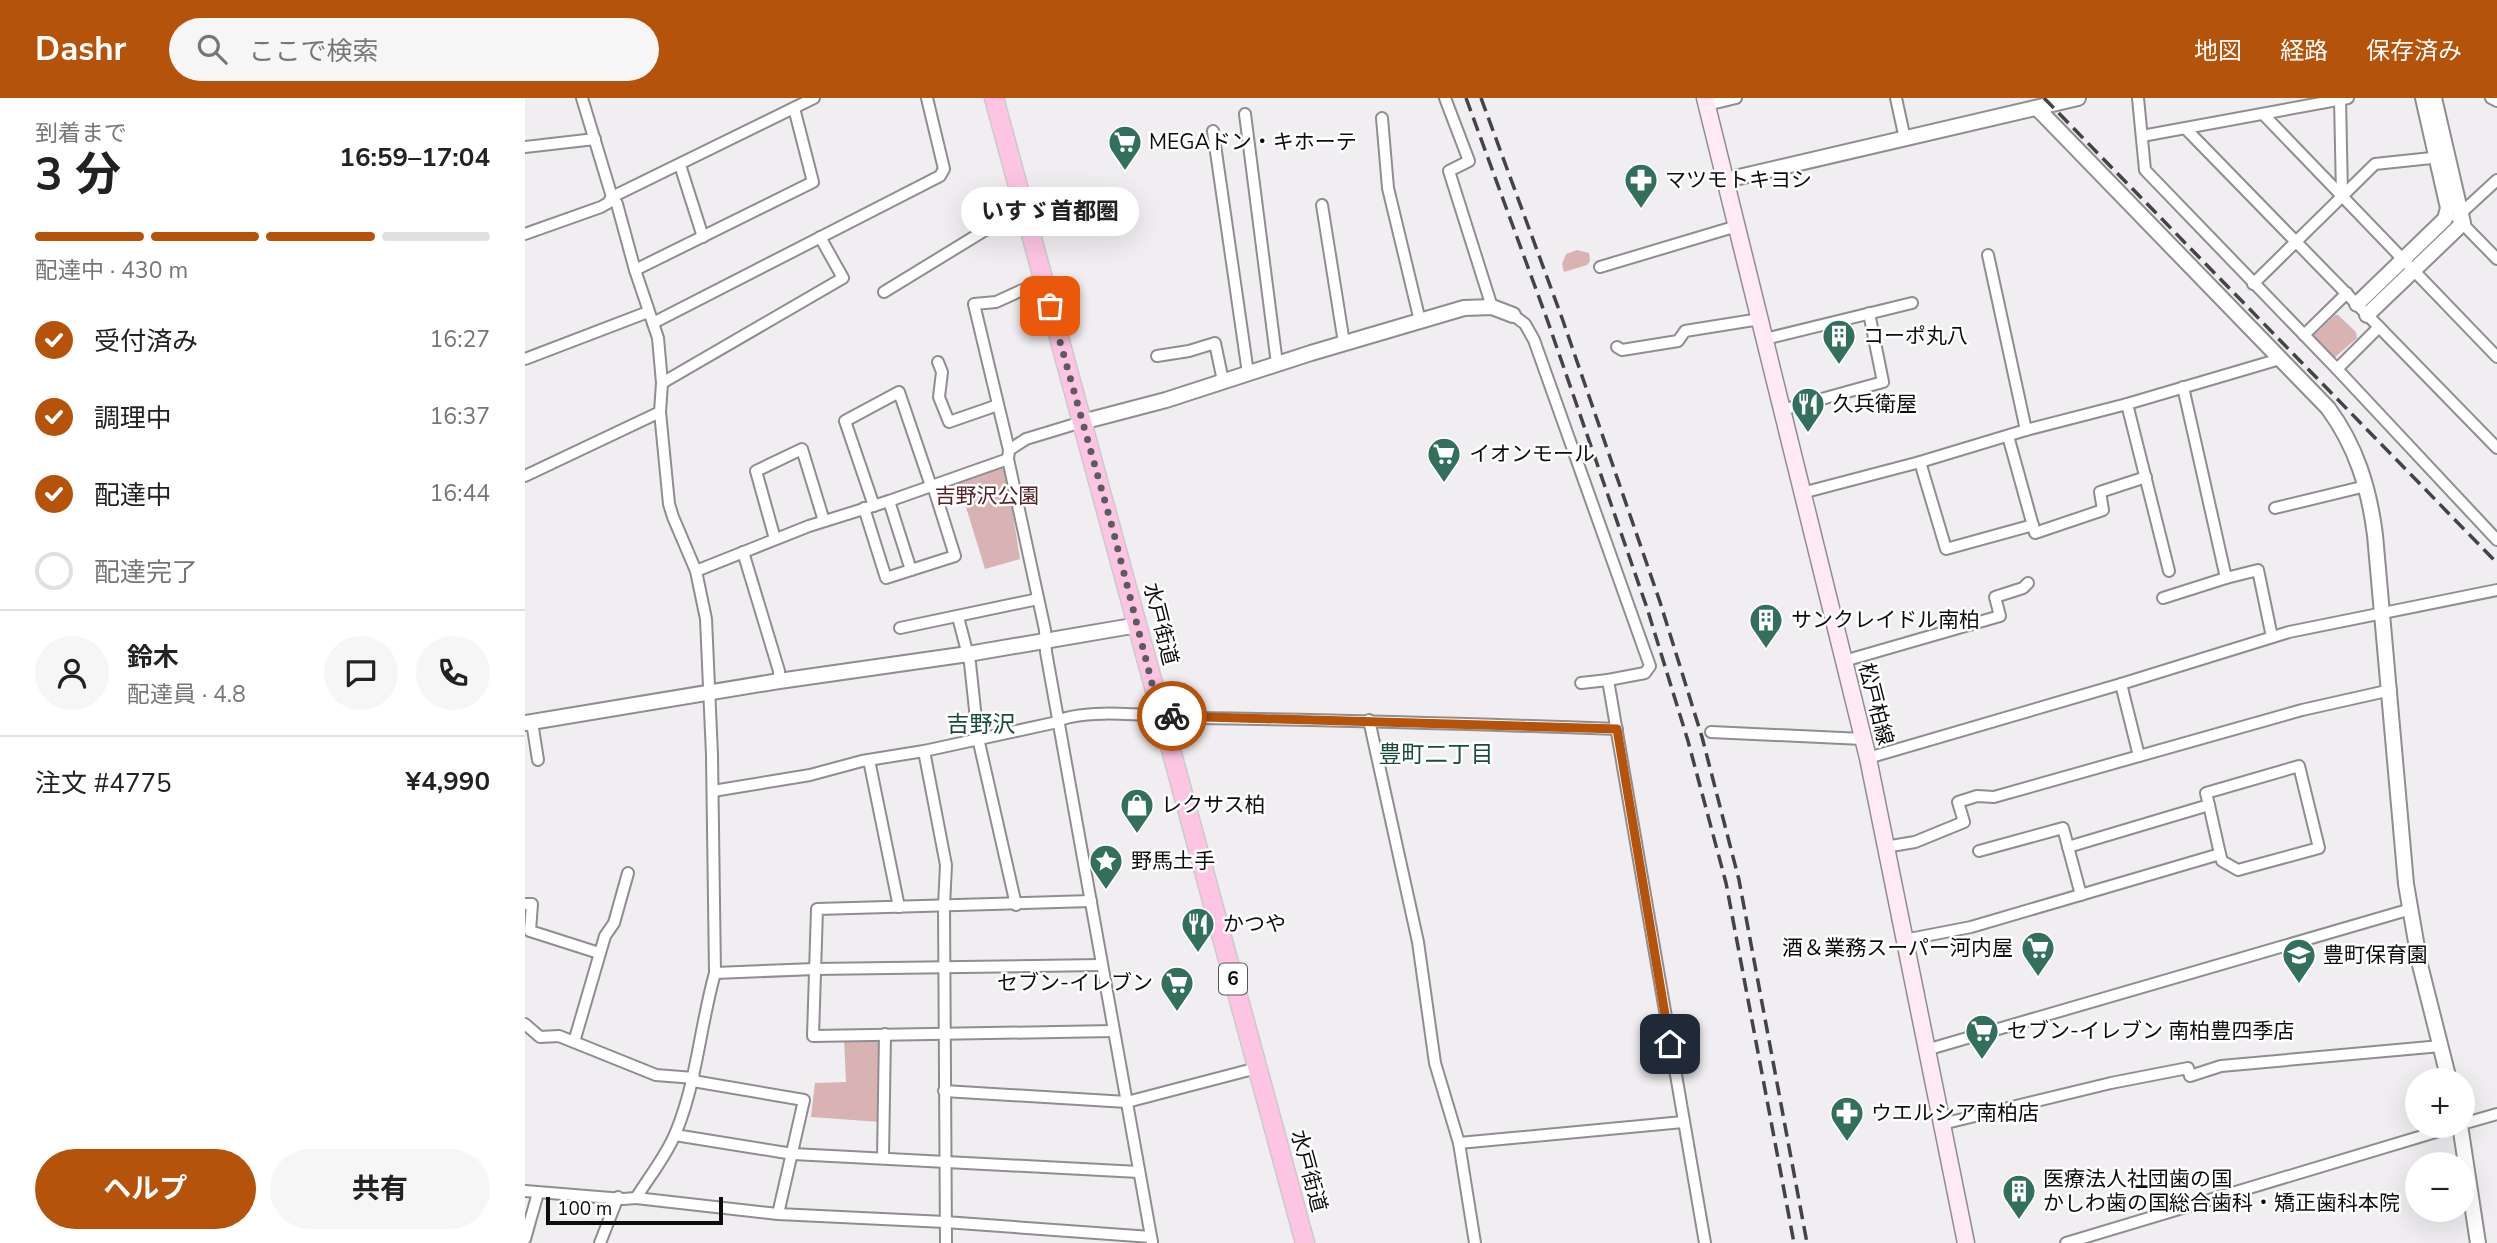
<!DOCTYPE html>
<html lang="ja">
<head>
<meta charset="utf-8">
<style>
	body { margin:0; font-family:"Nunito Sans","Noto Sans JP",sans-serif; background:#f6f6f6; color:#222; height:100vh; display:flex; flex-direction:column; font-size:26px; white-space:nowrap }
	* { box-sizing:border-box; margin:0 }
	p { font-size:23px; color:#767676 }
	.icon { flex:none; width:38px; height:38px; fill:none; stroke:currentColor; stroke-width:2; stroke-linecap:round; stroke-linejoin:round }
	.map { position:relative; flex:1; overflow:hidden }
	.panel { display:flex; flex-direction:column; background:#fff; width:525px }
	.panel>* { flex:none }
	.buttons { position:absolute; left:1880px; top:970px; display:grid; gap:14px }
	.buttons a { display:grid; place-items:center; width:70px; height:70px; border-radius:50%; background:#fff; box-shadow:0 7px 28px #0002; font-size:35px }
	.scale { position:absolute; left:21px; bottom:18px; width:177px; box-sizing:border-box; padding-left:7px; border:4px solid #0e0d0e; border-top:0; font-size:19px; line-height:24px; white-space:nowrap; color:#0e0d0e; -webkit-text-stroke:5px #fff; paint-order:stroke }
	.pin { position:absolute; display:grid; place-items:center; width:60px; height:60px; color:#fff; margin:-30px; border-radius:14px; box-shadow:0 4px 10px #0006 }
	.courier { position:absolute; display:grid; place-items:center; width:70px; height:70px; margin:-35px; border:5px solid #b45309; border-radius:50%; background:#fff; color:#222; box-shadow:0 2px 9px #0007 }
	.bubble { position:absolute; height:49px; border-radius:24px; background:#fff; box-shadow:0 7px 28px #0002; font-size:23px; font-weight:700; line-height:49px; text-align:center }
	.overview em { font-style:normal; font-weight:700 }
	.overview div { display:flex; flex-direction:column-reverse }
	.overview { display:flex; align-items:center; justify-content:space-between; height:119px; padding:0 35px }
	h1 { font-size:46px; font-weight:700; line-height:52px }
	.bar { display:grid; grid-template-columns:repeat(4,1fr); gap:10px 7px; align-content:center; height:84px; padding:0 35px }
	.bar i { height:9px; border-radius:5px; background:#e0e0e0 }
	.bar .current { background:#b45309 }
	.bar p { grid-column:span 4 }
	.line { display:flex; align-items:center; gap:18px; padding:0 35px; border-top:2px solid #e0e0e0 }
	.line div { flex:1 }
	.round { display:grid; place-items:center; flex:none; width:74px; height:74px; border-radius:37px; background:#f6f6f6 }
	ol { padding:0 35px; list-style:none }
	li { display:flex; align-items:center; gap:21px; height:77px }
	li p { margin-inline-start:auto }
	li .icon { padding:7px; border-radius:50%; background:#b45309; color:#fff; stroke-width:4 }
	li:last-child { color:#767676 }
	li i { width:38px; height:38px; border:4px solid #e0e0e0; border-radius:50% }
	.primary-button { display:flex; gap:14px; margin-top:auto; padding:14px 35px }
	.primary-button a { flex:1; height:80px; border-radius:42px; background:#b45309; color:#fff; font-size:28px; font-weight:700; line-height:80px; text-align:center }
	.primary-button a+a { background:#f6f6f6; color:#222 }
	header { display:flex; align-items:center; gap:42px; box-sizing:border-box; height:98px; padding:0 35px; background:#b45309; color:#fff }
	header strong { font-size:33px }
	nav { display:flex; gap:38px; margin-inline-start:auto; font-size:24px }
	.search { width:490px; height:63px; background:#f6f6f6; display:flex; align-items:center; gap:18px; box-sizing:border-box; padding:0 24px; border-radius:38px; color:#767676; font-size:26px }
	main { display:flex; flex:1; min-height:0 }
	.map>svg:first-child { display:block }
</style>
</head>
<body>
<header>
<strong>Dashr</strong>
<div class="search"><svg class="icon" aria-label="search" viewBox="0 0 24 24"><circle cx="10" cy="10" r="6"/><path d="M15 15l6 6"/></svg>ここで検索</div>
<nav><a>地図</a><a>経路</a><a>保存済み</a></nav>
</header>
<main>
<section class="panel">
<div class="overview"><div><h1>3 分</h1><p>到着まで</p></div><em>16:59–17:04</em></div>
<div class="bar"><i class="current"></i><i class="current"></i><i class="current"></i><i></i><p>配達中 · 430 m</p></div>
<ol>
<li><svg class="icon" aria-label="check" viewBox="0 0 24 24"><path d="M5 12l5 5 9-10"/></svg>受付済み<p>16:27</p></li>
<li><svg class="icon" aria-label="check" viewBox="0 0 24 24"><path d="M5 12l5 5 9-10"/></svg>調理中<p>16:37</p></li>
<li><svg class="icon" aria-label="check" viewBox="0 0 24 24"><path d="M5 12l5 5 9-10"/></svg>配達中<p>16:44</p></li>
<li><i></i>配達完了</li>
</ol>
<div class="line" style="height:126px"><a class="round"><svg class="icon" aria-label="person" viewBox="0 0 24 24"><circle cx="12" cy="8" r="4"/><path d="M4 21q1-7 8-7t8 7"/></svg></a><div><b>鈴木</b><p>配達員 · 4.8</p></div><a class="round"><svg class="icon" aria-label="chat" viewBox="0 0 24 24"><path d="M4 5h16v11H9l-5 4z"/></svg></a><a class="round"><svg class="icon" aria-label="phone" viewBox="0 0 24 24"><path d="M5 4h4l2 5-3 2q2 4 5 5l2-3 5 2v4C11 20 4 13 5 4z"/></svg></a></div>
<div class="line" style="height:91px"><div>注文 #4775</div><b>¥4,990</b></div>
<div class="primary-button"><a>ヘルプ</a><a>共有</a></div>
</section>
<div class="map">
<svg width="1972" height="1145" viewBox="0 0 1972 1145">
	<rect width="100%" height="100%" fill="#f0eef1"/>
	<g fill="#d9b2b4">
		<path d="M 1052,152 L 1064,155 L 1065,163 L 1062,167 L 1039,174 L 1037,166 L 1041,156 Z"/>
		<path d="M 1810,217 L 1813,217 L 1831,234 L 1832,240 L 1807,262 L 1786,240 Z"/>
		<path d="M 473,368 L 481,372 L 495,461 L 460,471 L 433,383 Z"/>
		<path d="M 319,940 L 351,940 L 355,944 L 355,1024 L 286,1019 L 290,985 L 321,984 Z"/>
	</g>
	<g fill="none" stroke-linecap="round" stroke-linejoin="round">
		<defs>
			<g id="minor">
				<path d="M 57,0 L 87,99 L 92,106 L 110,172 L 133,240 L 137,285 L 135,314 L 144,406 L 148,419 L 171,473 L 181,521 L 187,657 L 190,875 C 175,928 172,983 151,1034 C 142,1057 124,1079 111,1100 L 253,1116 L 420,1124 L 626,1139"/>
				<path d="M 920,0 L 944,63 L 924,73 L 967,209"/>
				<path d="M 1371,0 L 1380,41"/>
				<path d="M 1613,0 L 1620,72 L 1812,271 L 1972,442"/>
				<path d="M 1815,0 L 1817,98"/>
				<path d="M 1966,0 L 1972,3"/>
				<path d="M 1182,7 L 1211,0"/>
				<path d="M 720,16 L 752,266"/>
				<path d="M 1738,16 L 1972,259"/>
				<path d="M 857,20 L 863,90 L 895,223"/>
				<path d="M 1661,31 L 1972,350"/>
				<path d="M 688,33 L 723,275"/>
				<path d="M 1617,38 L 1823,0"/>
				<path d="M 0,49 L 70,41"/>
				<path d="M 155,67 L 178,139"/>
				<path d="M 797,107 L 819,245"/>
				<path d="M 1935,116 L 1972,82"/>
				<path d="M 1932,120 L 1972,161"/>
				<path d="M 0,136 L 76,109 L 83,105 L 87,99 L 289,0"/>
				<path d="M 1463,157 L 1501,332"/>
				<path d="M 1075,169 L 1212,128"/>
				<path d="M 110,172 L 288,84 L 269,10"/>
				<path d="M 519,185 L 506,188 L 471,204 L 449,206 L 484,352 L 483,361 L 520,532 L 521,554 L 627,1144"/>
				<path d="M 1728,186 L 1850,66 L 1916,59"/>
				<path d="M 359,194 L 498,109"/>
				<path d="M 988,217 L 1000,226 L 1009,242 L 1125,568 L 1120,575 L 1083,582 L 1180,1145"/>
				<path d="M 128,225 L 415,78 L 419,71 L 402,0"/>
				<path d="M 1779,237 L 1822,195"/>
				<path d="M 1240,241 L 1387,205"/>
				<path d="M 1092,249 L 1097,252 L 1153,243 L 1160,233 L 1235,221"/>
				<path d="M 632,258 L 664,253 L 690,245 L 698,283"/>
				<path d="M 0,261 L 123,214"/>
				<path d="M 413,264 L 417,274 L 414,299 L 424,324 L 473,307"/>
				<path d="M 1812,271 L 1854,229"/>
				<path d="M 137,285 L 318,180 L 295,139"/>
				<path d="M 1602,306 L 1644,473"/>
				<path d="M 1257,312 L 1358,284 L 1344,215"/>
				<path d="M 1483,338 L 1510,435 L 1578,412 L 1575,394 L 1621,379"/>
				<path d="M 484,352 L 501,341 L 557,324"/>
				<path d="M 1395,364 L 1421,451 L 1508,427"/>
				<path d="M 0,378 L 135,314"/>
				<path d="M 1277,395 L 1395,364 L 1501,332 L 1602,306 L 1755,261"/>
				<path d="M 364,403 L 386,472"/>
				<path d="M 349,408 L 320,323 L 374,294 L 406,388"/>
				<path d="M 339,410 L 361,480 L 430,458 L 408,388"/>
				<path d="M 1750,410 L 1841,388"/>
				<path d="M 250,441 L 231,373 L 277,351 L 299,423"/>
				<path d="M 218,454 L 254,573 L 254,583"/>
				<path d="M 171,473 L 284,428 L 364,403 L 483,361"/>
				<path d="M 1701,480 L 1733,472 L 1747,539"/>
				<path d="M 1638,500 L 1701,480 L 1658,289"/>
				<path d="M 433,519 L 445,565 L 453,640 L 491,807"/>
				<path d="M 375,530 L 513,501"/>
				<path d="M 1319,563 L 1475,518 L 1470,499 L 1498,490 L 1503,485"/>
				<path d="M 1056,585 L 1083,582"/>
				<path d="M 1596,586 L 1614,658"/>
				<path d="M 844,622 L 893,844 L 910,965 L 934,1045 L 950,1145"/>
				<path d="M 7,624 L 13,662"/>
				<path d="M 1186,634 L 1338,641"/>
				<path d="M 399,653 L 421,767 L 419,808 L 421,1145"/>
				<path d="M 1343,660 L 1596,586 L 1764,534 L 1972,492"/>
				<path d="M 344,662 L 374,809"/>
				<path d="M 188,693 L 285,677 L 337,663 L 399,653 L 528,625 C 558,608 633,619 669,620 C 811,622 951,626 1092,631"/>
				<path d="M 1684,707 L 1695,756"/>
				<path d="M 1360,749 L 1390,744 L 1439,724 L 1433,704 L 1452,698 L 1469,699 L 1777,612 L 1866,592"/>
				<path d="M 1454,753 L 1538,730 L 1556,797"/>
				<path d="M 566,803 L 292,811 L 288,938 L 589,933"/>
				<path d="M 0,806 L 7,806 L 5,833 L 74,855"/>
				<path d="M 1379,842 L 1446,829 L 1695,756 L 1697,763 L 1713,772 L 1794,750 L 1774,668 L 1681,695 L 1684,707 L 1543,749"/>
				<path d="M 190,875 L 290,871 L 576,867"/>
				<path d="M 0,926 L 15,939 L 34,938 L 131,977 L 169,980"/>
				<path d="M 49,944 L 80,838 L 89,825 L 103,775"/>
				<path d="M 1401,952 L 1886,811"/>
				<path d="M 168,983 L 279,1002 L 253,1116"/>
				<path d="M 419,993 L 602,1004 L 732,970"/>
				<path d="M 1417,1026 L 1586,985 L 1663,970 L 1665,978 L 1696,968 L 1916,948"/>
				<path d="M 1937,1026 L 1972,1016"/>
				<path d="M 150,1037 L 268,1056 L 614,1074"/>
				<path d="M 934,1045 L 1158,1024"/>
				<path d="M 358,1059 L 360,936"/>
				<path d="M 0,1093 L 98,1101 L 111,1100"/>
				<path d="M 0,1141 L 13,1095"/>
				<path d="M 75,1145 L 93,1099"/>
				<path d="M 1541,1145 L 1934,1027"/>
			</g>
			<g id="tertiary">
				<path d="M 1512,10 L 1803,310 C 1831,348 1844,390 1850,437 L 1881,786 L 1895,867 L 1924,982"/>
				<path d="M 1201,82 L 1553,0"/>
				<path d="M 1832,206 L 1920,121 L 1923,110 L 1898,0"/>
				<path d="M 1842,217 L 1938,125 L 1909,0"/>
				<path d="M 557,324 L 641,302 L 786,255 L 939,210 L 967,209 L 988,217"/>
				<path d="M 0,625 L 254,583 L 443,556 L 613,527"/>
				<path d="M 1935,1027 L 1953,1145"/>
			</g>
			<path id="secondary" d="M 1180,0 L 1343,660 L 1441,1145"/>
			<path id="trunk" d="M 469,0 L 780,1145"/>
		</defs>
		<use href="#minor" stroke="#8f8d8f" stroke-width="14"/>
		<use href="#tertiary" stroke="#8f8d8f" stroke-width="18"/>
		<use href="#secondary" stroke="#8f8d8f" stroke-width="19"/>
		<use href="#trunk" stroke="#cacaca" stroke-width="21"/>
		<use href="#minor" stroke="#fff" stroke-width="10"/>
		<use href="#tertiary" stroke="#fff" stroke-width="14"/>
		<use href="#secondary" stroke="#ffe9f5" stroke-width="16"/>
		<use href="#trunk" stroke="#fec4e4" stroke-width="18"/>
		<g stroke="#444345" stroke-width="3.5" stroke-dasharray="14 7" stroke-linecap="butt">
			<path d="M 941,0 L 1023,224 L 1122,510 L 1163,643 L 1201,785 L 1269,1145"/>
			<path d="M 956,0 L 1037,220 L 1135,504 L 1177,639 L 1214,782 L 1282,1145"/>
			<path d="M 1519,0 L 1972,465"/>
		</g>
	</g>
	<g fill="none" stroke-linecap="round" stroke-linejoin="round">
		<path stroke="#5d5c5d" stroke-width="7" stroke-dasharray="0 12.6" d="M 525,208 L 588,432 L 635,617 L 647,618"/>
		<path stroke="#b45309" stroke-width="9" d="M 647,618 L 1092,631 L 1145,946"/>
	</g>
	<defs>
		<symbol id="supermarket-pin" viewBox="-11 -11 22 30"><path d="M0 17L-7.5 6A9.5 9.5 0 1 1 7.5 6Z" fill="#32705d" stroke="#fff"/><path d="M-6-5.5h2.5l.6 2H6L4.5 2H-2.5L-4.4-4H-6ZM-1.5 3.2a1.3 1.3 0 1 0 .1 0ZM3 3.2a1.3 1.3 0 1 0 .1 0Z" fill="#fff"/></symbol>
		<symbol id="pharmacy-pin" viewBox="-11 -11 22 30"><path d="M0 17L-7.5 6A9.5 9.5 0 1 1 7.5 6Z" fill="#32705d" stroke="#fff"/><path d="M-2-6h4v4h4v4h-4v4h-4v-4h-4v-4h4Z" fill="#fff"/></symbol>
		<symbol id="building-pin" viewBox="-11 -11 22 30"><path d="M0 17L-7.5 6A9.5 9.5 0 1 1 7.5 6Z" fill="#32705d" stroke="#fff"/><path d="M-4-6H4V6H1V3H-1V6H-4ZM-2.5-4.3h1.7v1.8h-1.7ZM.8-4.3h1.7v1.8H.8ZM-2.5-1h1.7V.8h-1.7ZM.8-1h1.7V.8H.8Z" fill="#fff"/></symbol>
		<symbol id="restaurant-pin" viewBox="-11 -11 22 30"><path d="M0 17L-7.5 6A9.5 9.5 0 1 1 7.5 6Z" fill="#32705d" stroke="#fff"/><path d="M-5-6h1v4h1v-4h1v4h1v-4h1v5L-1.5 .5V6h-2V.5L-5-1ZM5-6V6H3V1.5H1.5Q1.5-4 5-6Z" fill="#fff"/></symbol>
		<symbol id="shop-pin" viewBox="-11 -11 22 30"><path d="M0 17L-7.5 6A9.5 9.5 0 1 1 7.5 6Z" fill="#32705d" stroke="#fff"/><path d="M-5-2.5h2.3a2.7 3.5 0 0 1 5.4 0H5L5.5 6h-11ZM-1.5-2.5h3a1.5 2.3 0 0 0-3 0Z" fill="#fff"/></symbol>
		<symbol id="sight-pin" viewBox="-11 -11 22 30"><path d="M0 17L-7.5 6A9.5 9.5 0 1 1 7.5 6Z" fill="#32705d" stroke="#fff"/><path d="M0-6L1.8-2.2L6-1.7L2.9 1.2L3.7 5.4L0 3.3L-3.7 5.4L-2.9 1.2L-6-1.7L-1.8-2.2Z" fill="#fff"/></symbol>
		<symbol id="school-pin" viewBox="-11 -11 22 30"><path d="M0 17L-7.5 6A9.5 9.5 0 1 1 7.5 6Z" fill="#32705d" stroke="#fff"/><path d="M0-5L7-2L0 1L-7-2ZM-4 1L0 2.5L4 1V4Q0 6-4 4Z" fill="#fff"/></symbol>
	</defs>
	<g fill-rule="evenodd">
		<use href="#supermarket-pin" x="581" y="25" width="38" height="52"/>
		<use href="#pharmacy-pin" x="1097" y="63" width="38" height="52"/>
		<use href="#building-pin" x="1295" y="219" width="38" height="52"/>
		<use href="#restaurant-pin" x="1264" y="287" width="38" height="52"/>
		<use href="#supermarket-pin" x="900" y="337" width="38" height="52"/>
		<use href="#building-pin" x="1222" y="503" width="38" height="52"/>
		<use href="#shop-pin" x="593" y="688" width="38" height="52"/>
		<use href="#sight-pin" x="562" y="744" width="38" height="52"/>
		<use href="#restaurant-pin" x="654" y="807" width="38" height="52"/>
		<use href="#supermarket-pin" x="1494" y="831" width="38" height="52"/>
		<use href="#school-pin" x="1755" y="838" width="38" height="52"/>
		<use href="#supermarket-pin" x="633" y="866" width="38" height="52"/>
		<use href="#supermarket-pin" x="1438" y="914" width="38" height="52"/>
		<use href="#pharmacy-pin" x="1303" y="996" width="38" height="52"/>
		<use href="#building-pin" x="1475" y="1074" width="38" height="52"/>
	</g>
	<g text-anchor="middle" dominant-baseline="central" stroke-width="5" stroke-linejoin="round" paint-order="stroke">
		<rect fill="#fff" stroke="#565656" stroke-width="2" x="694" y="865.5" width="28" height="31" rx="5"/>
		<g font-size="19" font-weight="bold" fill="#0e0d0e">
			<text x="708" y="881">6</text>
		</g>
		<g font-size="21" fill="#0e0d0e" stroke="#fff" text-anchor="start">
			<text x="624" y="44">MEGAドン・キホーテ</text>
			<text x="1140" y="82">マツモトキヨシ</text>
			<text x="1338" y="238">コーポ丸八</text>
			<text x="1308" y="306">久兵衛屋</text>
			<text x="944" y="356">イオンモール</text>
			<text x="1266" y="522">サンクレイドル南柏</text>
			<text x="636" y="707">レクサス柏</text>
			<text x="606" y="763">野馬土手</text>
			<text x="698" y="826">かつや</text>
			<text x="1488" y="850" text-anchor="end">酒＆業務スーパー河内屋</text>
			<text x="1798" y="857">豊町保育園</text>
			<text x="628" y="885" text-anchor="end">セブン-イレブン</text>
			<text x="1482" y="933">セブン-イレブン 南柏豊四季店</text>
			<text x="1346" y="1015">ウエルシア南柏店</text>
			<text x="1518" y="1081">医療法人社団歯の国<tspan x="1518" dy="24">かしわ歯の国総合歯科・矯正歯科本院</tspan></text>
		</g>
		<g font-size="21" fill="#562329" stroke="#fff">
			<text x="462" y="398">吉野沢公園</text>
		</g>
		<g font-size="21" fill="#0e0d0e" stroke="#fff">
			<text transform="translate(636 526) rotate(76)">水戸街道</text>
			<text transform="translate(1351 606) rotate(76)">松戸柏線</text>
			<text transform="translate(784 1073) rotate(75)">水戸街道</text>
		</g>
		<g font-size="23" fill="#194c3d" stroke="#fff">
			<text x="456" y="626">吉野沢</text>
			<text x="911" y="656">豊町二丁目</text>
		</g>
	</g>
</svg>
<div class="buttons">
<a>+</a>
<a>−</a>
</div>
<div class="scale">100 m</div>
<div class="pin" style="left:525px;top:208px;background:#ea580c"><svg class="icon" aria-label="bag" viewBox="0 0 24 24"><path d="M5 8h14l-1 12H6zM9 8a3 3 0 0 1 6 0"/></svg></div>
<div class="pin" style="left:1145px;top:946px;background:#1f2937"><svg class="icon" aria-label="home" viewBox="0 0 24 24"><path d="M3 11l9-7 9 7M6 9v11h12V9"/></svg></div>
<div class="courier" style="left:647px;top:618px"><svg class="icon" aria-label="bike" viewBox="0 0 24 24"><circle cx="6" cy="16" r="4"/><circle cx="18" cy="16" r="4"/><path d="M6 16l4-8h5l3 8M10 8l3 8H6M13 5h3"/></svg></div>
<div class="bubble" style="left:436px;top:89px;width:178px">いすゞ首都圏</div>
</div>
</main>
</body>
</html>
